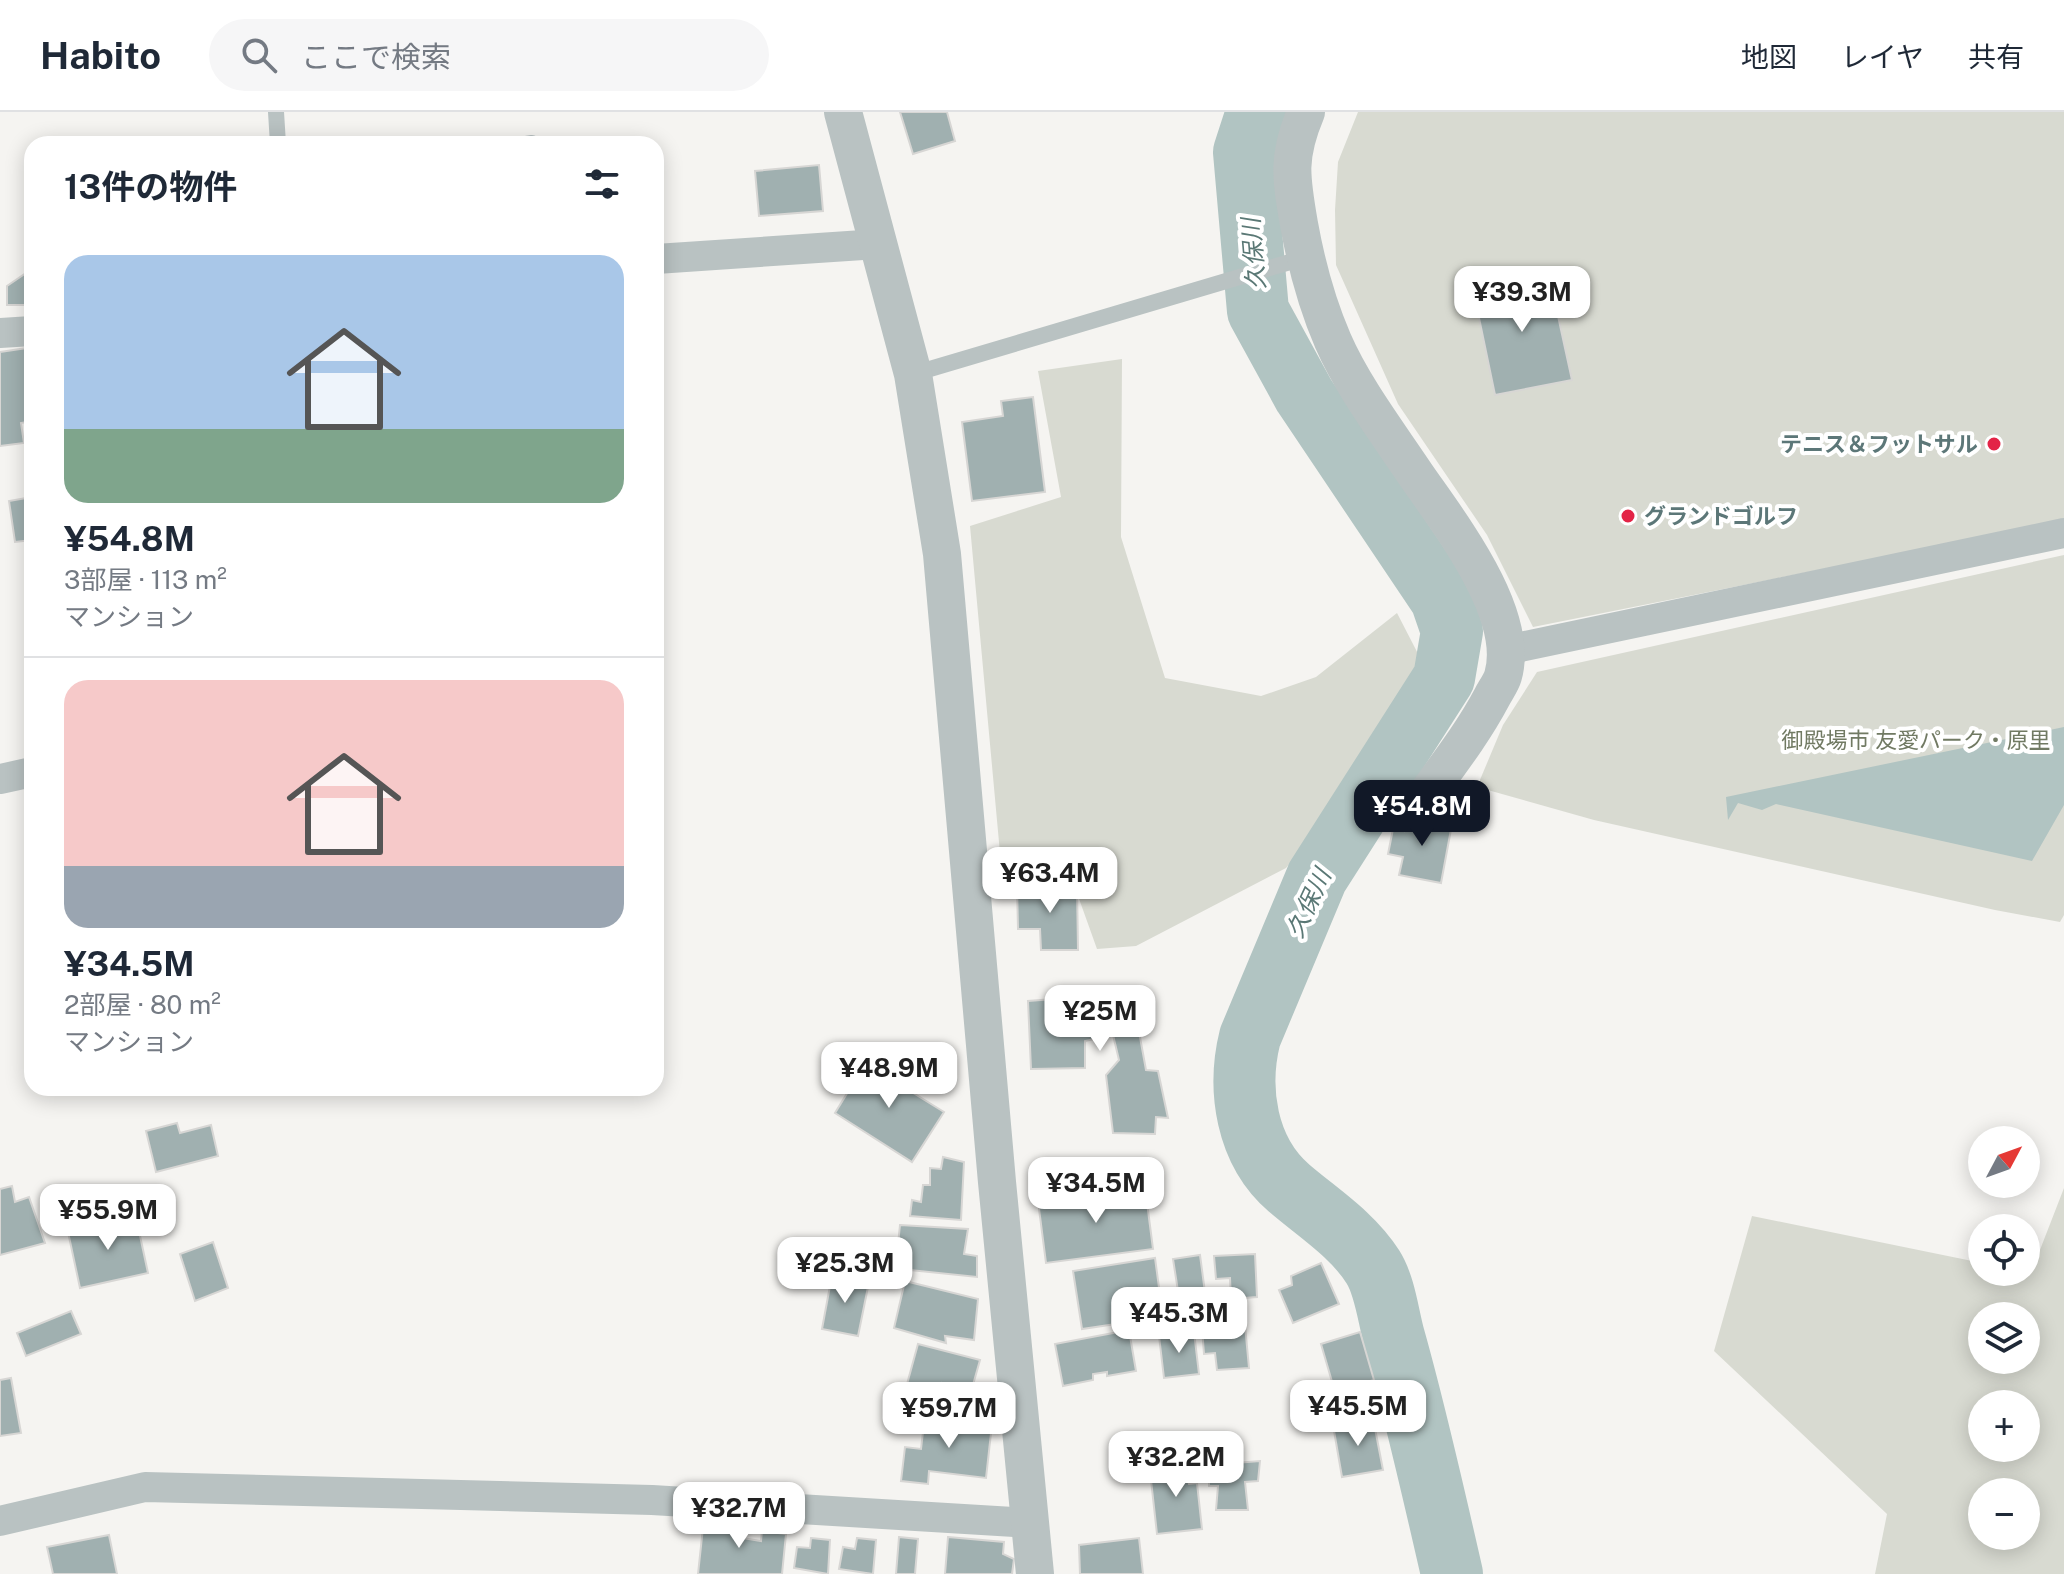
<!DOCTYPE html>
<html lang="ja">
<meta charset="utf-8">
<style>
body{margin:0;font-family:"Public Sans","Noto Sans JP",sans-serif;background:#f6f6f7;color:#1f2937;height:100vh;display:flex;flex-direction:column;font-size:30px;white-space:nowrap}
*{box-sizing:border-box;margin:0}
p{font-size:26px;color:#747a83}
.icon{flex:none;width:44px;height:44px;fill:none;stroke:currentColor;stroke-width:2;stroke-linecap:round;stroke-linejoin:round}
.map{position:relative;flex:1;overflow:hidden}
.details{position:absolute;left:24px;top:24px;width:640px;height:960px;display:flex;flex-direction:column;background:#fff;border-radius:24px;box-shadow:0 4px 20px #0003}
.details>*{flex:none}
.needle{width:52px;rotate:49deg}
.controls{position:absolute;left:1968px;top:1014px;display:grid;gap:16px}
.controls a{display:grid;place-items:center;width:72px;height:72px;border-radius:50%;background:#fff;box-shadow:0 4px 20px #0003;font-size:40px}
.price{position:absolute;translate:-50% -68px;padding:0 18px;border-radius:16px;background:#fff;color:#222;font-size:26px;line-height:52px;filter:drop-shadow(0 2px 4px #0008)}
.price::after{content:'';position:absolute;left:50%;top:48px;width:24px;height:18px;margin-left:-12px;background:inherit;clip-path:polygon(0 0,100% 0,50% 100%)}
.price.selected{background:#111827;color:#fff}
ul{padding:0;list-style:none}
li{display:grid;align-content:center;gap:16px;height:424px;padding:0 40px}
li+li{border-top:2px solid #e0e1e3}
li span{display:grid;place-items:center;height:248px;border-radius:24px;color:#555}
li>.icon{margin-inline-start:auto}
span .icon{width:144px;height:144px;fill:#fffc;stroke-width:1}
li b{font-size:34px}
h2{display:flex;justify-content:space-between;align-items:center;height:96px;padding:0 40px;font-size:34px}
header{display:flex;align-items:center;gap:48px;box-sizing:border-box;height:112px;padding:0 40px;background:#fff;border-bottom:2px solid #e0e1e3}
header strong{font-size:38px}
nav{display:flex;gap:44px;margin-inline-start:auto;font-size:28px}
.search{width:560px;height:72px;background:#f6f6f7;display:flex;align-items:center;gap:20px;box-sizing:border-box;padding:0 28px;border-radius:44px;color:#747a83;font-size:30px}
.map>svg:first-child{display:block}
.green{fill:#d8dad1;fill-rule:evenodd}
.water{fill:#b1c4c2}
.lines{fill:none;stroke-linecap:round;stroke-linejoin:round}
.river{stroke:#b1c4c2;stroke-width:62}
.building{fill:#a0b0b0;stroke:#d7d6d4;stroke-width:2}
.service{stroke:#b9c2c2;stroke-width:16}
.minor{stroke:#b9c2c2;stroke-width:30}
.tertiary{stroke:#b9c2c2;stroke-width:38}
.poi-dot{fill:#e32446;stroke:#fff;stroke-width:3}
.labels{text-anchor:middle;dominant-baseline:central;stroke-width:8;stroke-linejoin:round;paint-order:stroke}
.poi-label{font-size:22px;font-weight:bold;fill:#5c7778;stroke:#fff;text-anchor:end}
.park-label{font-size:22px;fill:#717a63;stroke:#fff}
.water-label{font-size:24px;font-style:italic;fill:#5a7875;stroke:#fff}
</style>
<header>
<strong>Habito</strong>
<div class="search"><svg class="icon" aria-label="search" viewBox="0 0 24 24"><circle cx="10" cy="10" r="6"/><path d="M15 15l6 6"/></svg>ここで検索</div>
<nav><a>地図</a><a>レイヤ</a><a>共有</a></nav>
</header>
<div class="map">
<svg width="2064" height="1462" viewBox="0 0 2064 1462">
<rect width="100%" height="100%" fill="#f5f4f1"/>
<g class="green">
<polygon points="1358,0 2064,0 2064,409 1533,515 1487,423 1398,292 1336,153 1335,98 1338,50"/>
<polygon points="1122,247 1121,425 1165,566 1261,584 1316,565 1397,501 1430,565 1362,665 1286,756 1136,834 1097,837 1063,742 1000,741 970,414 1061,385 1038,259"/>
<polygon points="2064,443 2064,803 2060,810 1995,798 1594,708 1477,675 1503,613 1537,560"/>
<path d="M2064,1076V1462H1875L1887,1402L1714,1239L1752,1104L1982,1151V1160L2031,1161ZM2026,1204V1248H1982V1204ZM2026,1292V1336H1982V1292ZM2026,1380V1424H1982V1380Z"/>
</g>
<polygon class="water" points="2064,615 2064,693 2032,749 1776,692 1762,698 1738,691 1728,708 1726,685"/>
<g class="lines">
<path class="river" d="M1257,0L1244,40L1258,199L1304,283L1441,487L1452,519L1444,566L1317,765L1250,925C1237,977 1246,1039 1289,1076C1318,1101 1352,1122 1373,1155C1385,1174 1388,1203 1394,1225C1416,1303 1434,1383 1452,1462"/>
</g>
<g class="building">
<polygon points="900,0 947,0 955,29 913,42"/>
<polygon points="819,53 823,99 759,104 755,59"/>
<polygon points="32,157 32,193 7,193 7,174"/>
<polygon points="1548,158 1572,268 1495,283 1473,177"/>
<polygon points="27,236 32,270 32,309 21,311 24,331 0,334 0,240"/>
<polygon points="1033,285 1045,380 972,389 962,310 1003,304 1001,289"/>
<polygon points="32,385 32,428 15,430 9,389"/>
<polygon points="1407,704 1452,712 1441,771 1399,763 1403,745 1388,742 1393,717 1404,719"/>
<polygon points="1017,774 1077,774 1078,838 1041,838 1040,817 1018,817"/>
<polygon points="1132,881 1146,958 1158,959 1168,1006 1156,1005 1155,1022 1113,1021 1106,963 1119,948 1113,923 1085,929 1085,956 1031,957 1028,889"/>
<polygon points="870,944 914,972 910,979 944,1000 912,1050 835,1001"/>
<polygon points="177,1011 180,1021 211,1013 218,1044 156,1060 146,1019"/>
<polygon points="943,1045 964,1050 961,1108 910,1104 912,1088 921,1090 923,1073 930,1073 930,1056 941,1057"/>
<polygon points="12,1074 15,1090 29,1085 45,1131 0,1143 0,1077"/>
<polygon points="1145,1075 1153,1137 1046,1151 1038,1089"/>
<polygon points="136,1105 148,1161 80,1176 68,1120"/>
<polygon points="900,1113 968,1117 964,1142 977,1144 977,1165 881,1155 885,1132 898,1132"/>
<polygon points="213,1130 228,1176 195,1189 180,1142"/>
<polygon points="1255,1142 1257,1185 1231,1187 1230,1166 1216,1167 1214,1144"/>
<polygon points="1200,1143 1206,1188 1180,1192 1173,1147"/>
<polygon points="1155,1146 1163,1205 1082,1217 1073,1159"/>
<polygon points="1321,1151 1339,1192 1293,1211 1279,1178 1292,1173 1291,1164"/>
<polygon points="832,1163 869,1170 858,1224 822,1217"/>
<polygon points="905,1169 978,1187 974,1228 945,1224 946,1231 894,1216"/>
<polygon points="71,1199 81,1222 26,1244 17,1221"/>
<polygon points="1245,1213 1249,1256 1217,1258 1215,1241 1204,1242 1202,1216"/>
<polygon points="1129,1218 1136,1259 1107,1264 1107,1260 1093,1262 1093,1268 1063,1274 1055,1232"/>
<polygon points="1194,1220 1199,1262 1164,1266 1159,1224"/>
<polygon points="1360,1220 1374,1268 1335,1280 1321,1232"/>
<polygon points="918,1232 980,1248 971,1280 942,1271 937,1292 904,1283"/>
<polygon points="11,1266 21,1321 0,1324 0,1268"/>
<polygon points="925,1303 992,1312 986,1366 929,1359 928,1372 901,1369 905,1335 921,1337"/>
<polygon points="1373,1306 1383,1358 1342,1365 1333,1313"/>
<polygon points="1186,1347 1189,1372 1197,1371 1202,1417 1157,1422 1151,1368 1159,1367 1158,1350"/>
<polygon points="1260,1349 1258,1369 1245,1370 1248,1398 1216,1398 1218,1374 1209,1374 1209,1353"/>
<polygon points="704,1406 743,1410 742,1426 761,1429 762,1419 786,1422 782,1462 698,1462"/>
<polygon points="109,1423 117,1462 53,1462 47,1435"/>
<polygon points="899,1425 918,1427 915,1462 896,1462"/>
<polygon points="948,1425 1004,1430 1003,1442 1014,1447 1012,1462 945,1462"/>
<polygon points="811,1426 830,1428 828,1462 794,1456 797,1435 810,1436"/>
<polygon points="857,1426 876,1428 873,1462 839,1457 843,1435 855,1437"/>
<polygon points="1139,1426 1143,1462 1080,1462 1079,1433"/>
</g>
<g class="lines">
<g class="service">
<polyline points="276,0 278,32"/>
<polyline points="526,32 532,31"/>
<polyline points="913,262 1290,150"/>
</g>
<g class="minor">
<polyline points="656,147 878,132"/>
<polyline points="0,221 32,219"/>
<polyline points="1506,538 2064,421"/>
<polyline points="0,667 32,660"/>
<polyline points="0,1409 145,1375 652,1388 1030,1411"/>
</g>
<g class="tertiary">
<polyline points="843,0 913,262 942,442 997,1070 1035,1462"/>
<path d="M1306,0C1287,45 1291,66 1299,112C1306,151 1317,192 1333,229C1353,275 1388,321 1416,363C1449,411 1521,502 1503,564C1501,571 1495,579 1492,585C1473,621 1448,653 1424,686"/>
</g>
</g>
<g class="poi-dot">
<circle cx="1994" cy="332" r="8"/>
<circle cx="1628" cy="404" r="8"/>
</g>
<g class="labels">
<g class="poi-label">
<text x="1978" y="332">テニス＆フットサル</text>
<text x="1644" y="404" text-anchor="start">グランドゴルフ</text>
</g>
<g class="park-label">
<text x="1916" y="628">御殿場市 友愛パーク・原里</text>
</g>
<g class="water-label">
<text transform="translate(1253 142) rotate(-95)">久保川</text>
<text transform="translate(1308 791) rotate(-65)">久保川</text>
</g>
</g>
</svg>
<div class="controls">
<a><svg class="needle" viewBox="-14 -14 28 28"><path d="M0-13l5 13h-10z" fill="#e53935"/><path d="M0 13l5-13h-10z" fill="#747a83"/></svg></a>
<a><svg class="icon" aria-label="locate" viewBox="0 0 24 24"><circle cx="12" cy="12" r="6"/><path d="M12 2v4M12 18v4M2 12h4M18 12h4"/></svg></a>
<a><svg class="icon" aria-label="layers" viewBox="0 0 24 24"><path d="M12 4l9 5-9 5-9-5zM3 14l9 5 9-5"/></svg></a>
<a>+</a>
<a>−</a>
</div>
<b class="price" style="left:1522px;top:222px">¥39.3M</b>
<b class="price selected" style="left:1422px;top:736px">¥54.8M</b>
<b class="price" style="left:1050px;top:803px">¥63.4M</b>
<b class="price" style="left:1100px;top:941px">¥25M</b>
<b class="price" style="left:889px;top:998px">¥48.9M</b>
<b class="price" style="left:1096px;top:1113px">¥34.5M</b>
<b class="price" style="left:108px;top:1140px">¥55.9M</b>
<b class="price" style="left:845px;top:1193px">¥25.3M</b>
<b class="price" style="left:1179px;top:1243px">¥45.3M</b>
<b class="price" style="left:1358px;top:1336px">¥45.5M</b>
<b class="price" style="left:949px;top:1338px">¥59.7M</b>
<b class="price" style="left:1176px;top:1387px">¥32.2M</b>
<b class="price" style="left:739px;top:1438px">¥32.7M</b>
<section class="details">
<h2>13件の物件<svg class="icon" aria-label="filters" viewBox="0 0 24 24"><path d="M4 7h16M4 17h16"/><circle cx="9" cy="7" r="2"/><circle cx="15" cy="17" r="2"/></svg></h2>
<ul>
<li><span style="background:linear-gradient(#a9c7e8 70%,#7fa58c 0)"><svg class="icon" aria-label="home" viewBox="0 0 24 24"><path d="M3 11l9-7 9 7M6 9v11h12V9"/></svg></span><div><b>¥54.8M</b><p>3部屋 · 113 m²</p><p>マンション</p></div></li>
<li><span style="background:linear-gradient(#f6c9c9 75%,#9aa5b1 0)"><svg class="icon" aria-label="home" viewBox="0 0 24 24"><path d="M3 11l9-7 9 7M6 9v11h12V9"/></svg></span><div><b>¥34.5M</b><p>2部屋 · 80 m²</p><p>マンション</p></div></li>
</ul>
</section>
</div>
